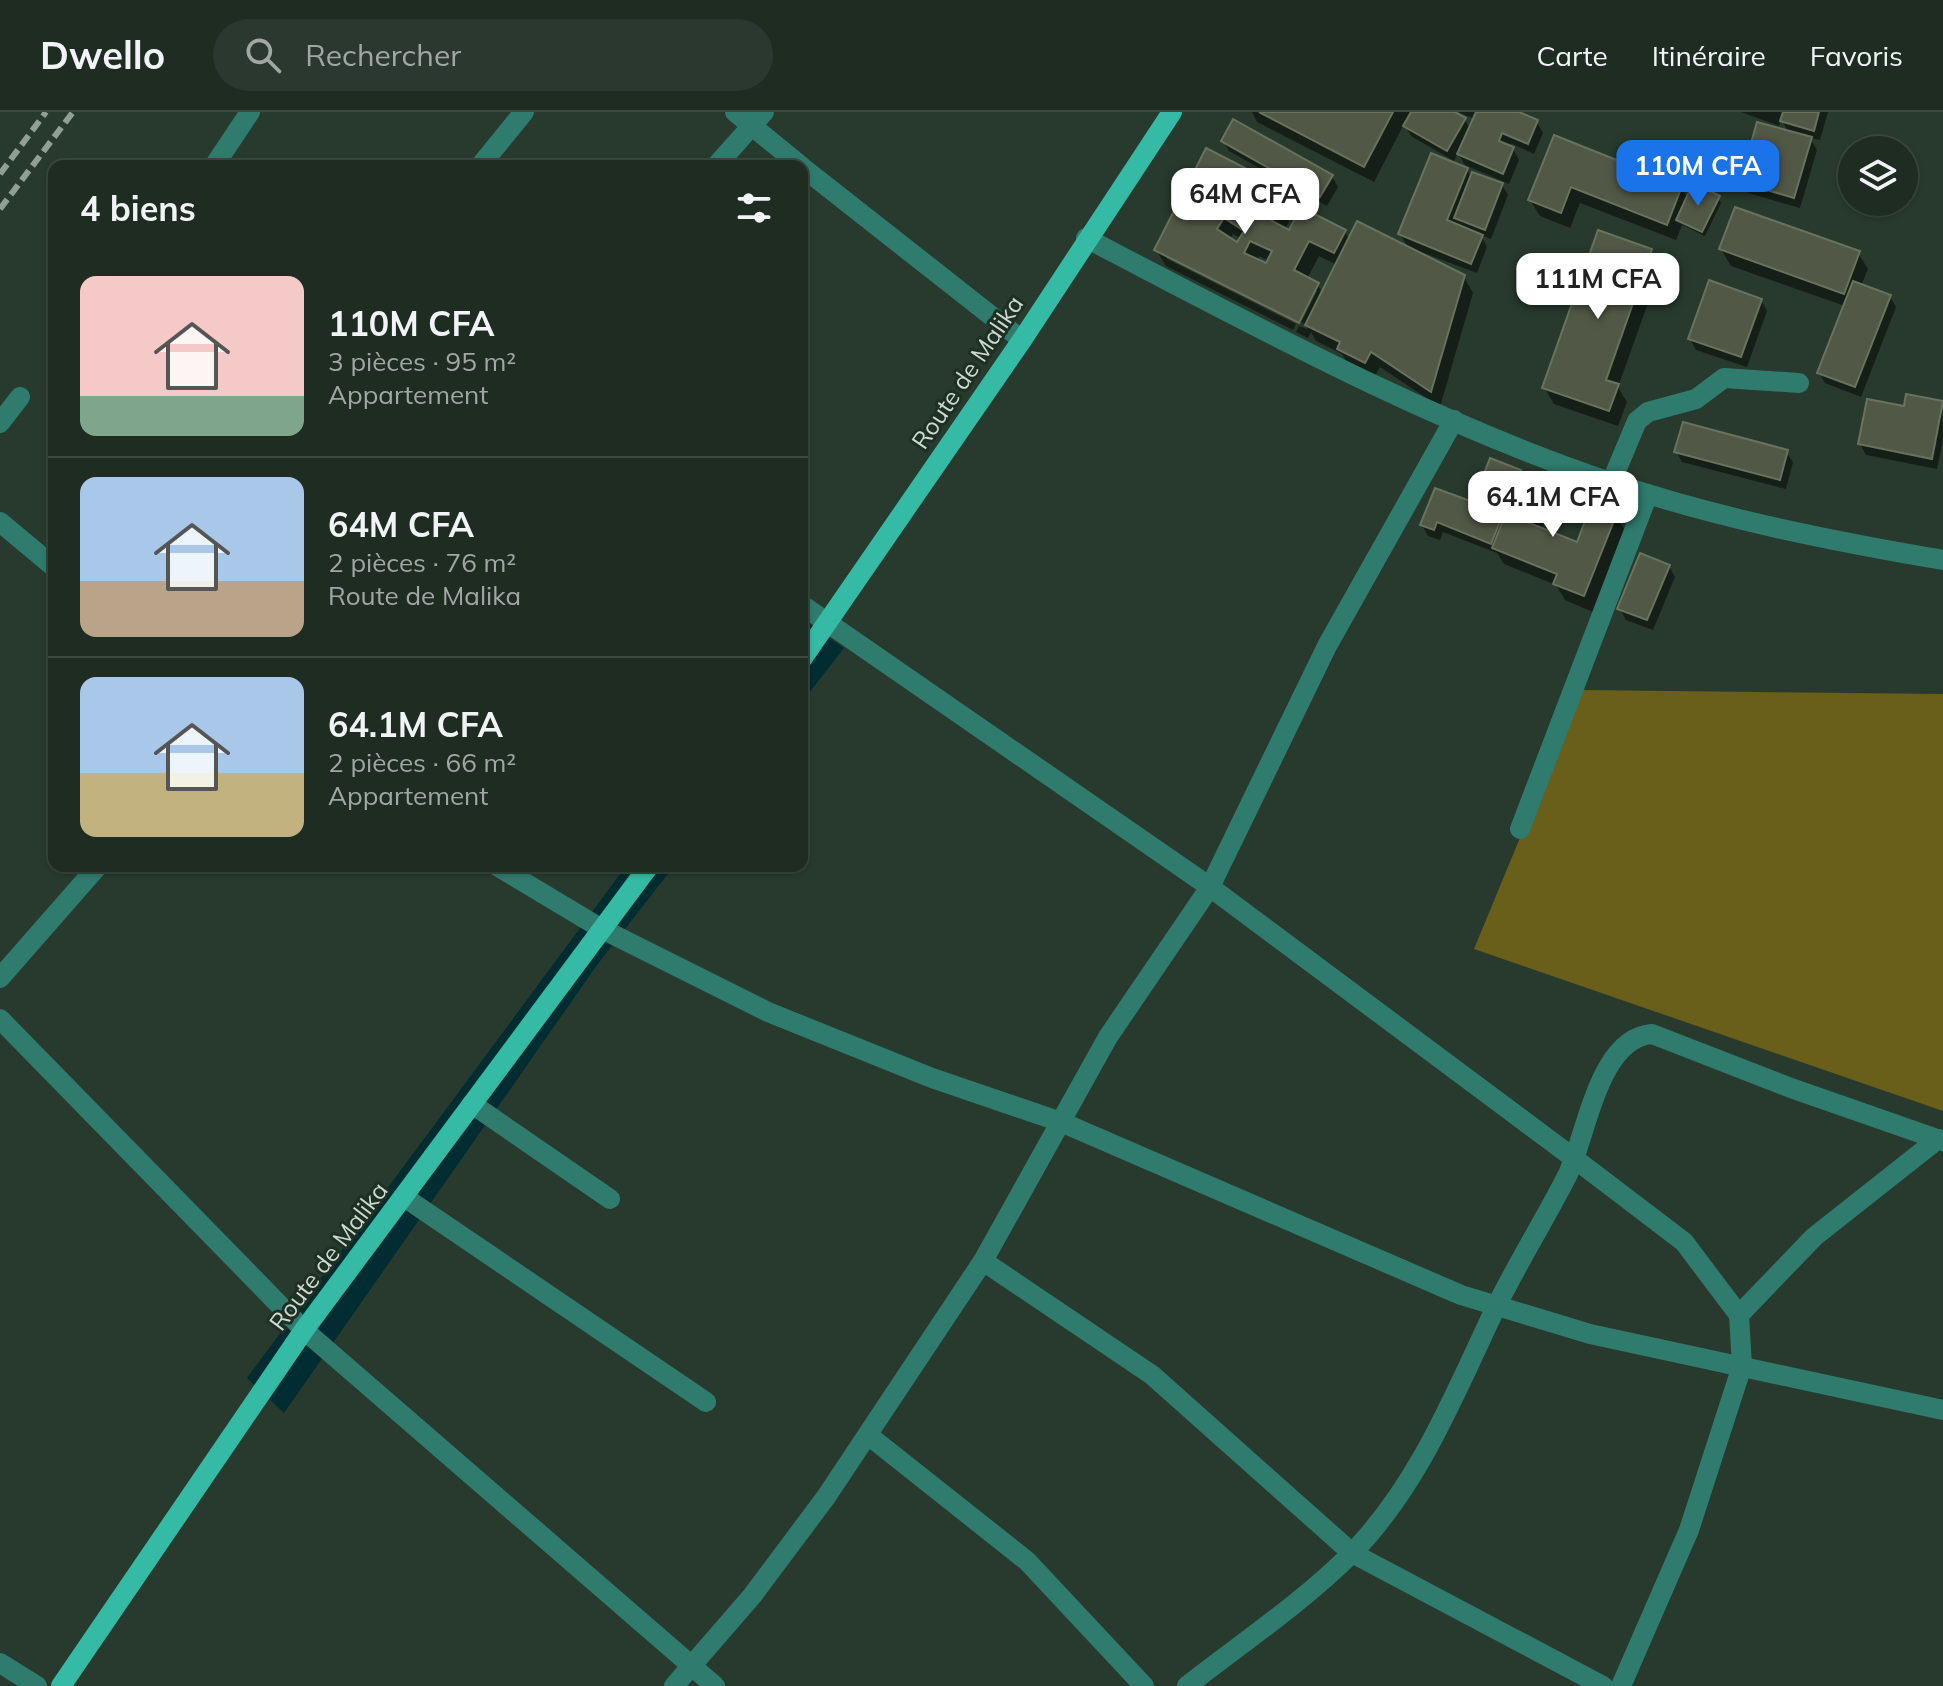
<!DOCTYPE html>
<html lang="fr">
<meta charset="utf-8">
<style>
body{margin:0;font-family:Mulish,sans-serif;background:#2b382f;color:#f1f3f6;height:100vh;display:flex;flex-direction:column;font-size:30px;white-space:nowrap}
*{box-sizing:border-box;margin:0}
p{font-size:26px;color:#a1a7a5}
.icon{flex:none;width:44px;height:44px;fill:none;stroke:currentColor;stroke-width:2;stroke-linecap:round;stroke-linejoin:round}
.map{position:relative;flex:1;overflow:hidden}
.details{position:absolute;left:48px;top:48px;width:760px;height:712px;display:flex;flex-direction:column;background:#1e2c22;border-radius:16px;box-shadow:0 2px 6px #0004,0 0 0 2px #3c4840}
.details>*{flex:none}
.buttons{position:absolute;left:1838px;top:24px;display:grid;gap:16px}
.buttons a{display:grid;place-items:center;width:80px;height:80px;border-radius:50%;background:#1e2c22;box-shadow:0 2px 6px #0004,0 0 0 2px #3c4840;font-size:40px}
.price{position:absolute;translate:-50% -68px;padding:0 18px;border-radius:16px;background:#fff;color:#222;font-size:26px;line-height:52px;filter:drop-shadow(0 2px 4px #0008)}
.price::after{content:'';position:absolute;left:50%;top:48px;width:24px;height:18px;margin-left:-12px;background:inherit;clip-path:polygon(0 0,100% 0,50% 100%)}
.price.on{background:#1a73e8;color:#fff}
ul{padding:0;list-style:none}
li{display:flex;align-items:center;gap:24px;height:200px;padding:0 32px}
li+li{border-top:2px solid #3c4840}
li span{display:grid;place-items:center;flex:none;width:224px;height:160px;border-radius:16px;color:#555}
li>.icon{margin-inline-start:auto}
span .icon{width:96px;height:96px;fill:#fffc;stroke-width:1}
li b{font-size:34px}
h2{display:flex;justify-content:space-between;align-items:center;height:96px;padding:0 32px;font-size:34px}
header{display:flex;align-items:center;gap:48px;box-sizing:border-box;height:112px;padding:0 40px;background:#1e2c22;border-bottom:2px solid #3c4840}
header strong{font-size:38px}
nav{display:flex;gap:44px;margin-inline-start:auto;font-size:28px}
.search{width:560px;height:72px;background:#2b382f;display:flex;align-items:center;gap:20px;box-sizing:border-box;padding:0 28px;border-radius:44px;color:#a1a7a5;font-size:30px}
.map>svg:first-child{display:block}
.green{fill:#6a5e1b}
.water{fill:#012c31}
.shadow{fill:#0007;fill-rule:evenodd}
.building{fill:#515946;stroke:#69725d;stroke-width:2;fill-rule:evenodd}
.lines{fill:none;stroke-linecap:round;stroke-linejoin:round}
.minor{stroke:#2f7b6e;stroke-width:20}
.major{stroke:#34baa5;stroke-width:20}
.rail{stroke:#929f95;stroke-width:6;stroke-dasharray:12 6;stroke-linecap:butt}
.labels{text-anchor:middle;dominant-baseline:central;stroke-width:6;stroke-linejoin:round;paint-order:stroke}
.street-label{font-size:24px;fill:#ced9d1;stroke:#1e3023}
</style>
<header>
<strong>Dwello</strong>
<div class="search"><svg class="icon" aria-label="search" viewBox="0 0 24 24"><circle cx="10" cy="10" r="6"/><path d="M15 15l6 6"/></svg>Rechercher</div>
<nav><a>Carte</a><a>Itinéraire</a><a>Favoris</a></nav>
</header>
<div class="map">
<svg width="1943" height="1574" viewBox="0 0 1943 1574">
<rect width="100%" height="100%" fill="#283a2d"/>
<polygon class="green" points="1581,578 1943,582 1943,999 1474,837"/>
<g class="water">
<polygon points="805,509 844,536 802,590 802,513"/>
<polygon points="626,754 674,754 597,853 284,1301 247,1266"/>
</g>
<g class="shadow">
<polygon points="1252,0 1410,0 1411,3 1452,0 1465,8 1470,17 1475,7 1458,0 1521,0 1537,10 1543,21 1534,42 1510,31 1519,48 1509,72 1465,53 1458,41 1454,49 1411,24 1404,12 1374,70 1257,10"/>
<polygon points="1741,0 1828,0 1820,28 1810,26 1817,38 1800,96 1748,81 1742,70 1789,21 1781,7 1779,14"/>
<polygon points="1555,26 1681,75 1688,88 1718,86 1721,91 1705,124 1682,113 1676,128 1580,91 1570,116 1540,104 1530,88"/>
<polygon points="1223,29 1332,64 1338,75 1327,94 1229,39"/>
<polygon points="1467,58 1472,67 1502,73 1508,83 1491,127 1481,123 1487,135 1477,161 1408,135 1400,122"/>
<path d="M1274,73L1289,110L1284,118L1290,121L1345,120L1350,129L1464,165L1473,181L1440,295L1380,255L1374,266L1348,253L1342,242L1316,229L1311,220L1308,226L1296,220L1299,214L1307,217L1308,214L1301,210L1317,179L1167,142V147L1296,212L1293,218L1166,154L1156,138ZM1233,122L1241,127L1238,133L1230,128ZM1259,144L1269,149L1267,154L1257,149ZM1319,144L1337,153L1323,182L1317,172L1307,167Z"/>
<polygon points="1721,137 1858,141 1868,157 1861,174 1890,185 1896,195 1861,285 1825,271 1819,261 1845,194 1731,154"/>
<polygon points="1651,139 1661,155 1618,275 1627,290 1618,314 1554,292 1544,275"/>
<polygon points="1761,188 1767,199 1747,255 1696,238 1690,227"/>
<polygon points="1942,291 1943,328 1937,357 1866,343 1860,332 1905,296"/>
<polygon points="1676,339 1786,340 1793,350 1786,377 1682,350"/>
<polygon points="1520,360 1542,371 1552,387 1540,418 1578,432 1616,403 1625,419 1593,500 1565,488 1556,473 1504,452 1497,441 1443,420 1440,428 1428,424 1422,413 1474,393"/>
<polygon points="1669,454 1675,465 1653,518 1626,508 1620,497"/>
</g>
<g class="building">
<polygon points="1259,0 1393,0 1364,55"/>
<polygon points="1411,0 1455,0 1466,6 1447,39 1403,14"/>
<polygon points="1476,0 1519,0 1538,8 1528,32 1502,21 1499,29 1514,35 1503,62 1457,42"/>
<polygon points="1783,0 1819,0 1814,19 1780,9"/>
<polygon points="1233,7 1333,63 1320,85 1221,29"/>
<polygon points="1757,10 1812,25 1794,86 1740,70"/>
<polygon points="1554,23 1682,74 1667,113 1571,75 1561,101 1528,88"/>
<path d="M1206,36L1276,72L1269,85L1281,92L1272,109L1289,118L1301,95L1346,118L1334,141L1309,129L1294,158L1319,171L1299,211L1154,138ZM1224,106L1244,119L1237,130L1217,117ZM1250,129L1272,139L1266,151L1244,141Z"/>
<polygon points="1431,41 1468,56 1447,108 1483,123 1471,152 1398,122"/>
<polygon points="1472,60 1503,71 1485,118 1454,106"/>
<polygon points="1693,71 1720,84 1702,120 1676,108"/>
<polygon points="1735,95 1860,139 1844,182 1719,137"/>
<polygon points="1357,109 1465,163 1431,280 1371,240 1365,251 1337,237 1340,230 1305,213"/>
<polygon points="1598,118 1652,137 1606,268 1619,272 1609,299 1542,276"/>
<polygon points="1709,168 1762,187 1741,245 1688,227"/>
<polygon points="1853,169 1891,183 1855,275 1817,261"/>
<polygon points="1906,282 1943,289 1932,347 1858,332 1867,287 1904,294"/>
<polygon points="1683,310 1788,338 1780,368 1674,340"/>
<polygon points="1490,346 1521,358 1491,432 1437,410 1434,418 1420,413 1435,376 1473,390"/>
<polygon points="1522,361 1544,369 1527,410 1577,430 1592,391 1617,401 1584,484 1553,472 1557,462 1492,436"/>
<polygon points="1640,441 1670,453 1647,508 1617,497"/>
</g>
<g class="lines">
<g class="minor">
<polyline points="735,0 801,54"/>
<polyline points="214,54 250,0"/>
<polyline points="480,54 524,0"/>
<polyline points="716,54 764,0"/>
<polyline points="802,55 1022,228"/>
<path d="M1086,126C1257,215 1430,310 1613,371C1721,407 1831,429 1943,448"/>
<polyline points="0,311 20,285"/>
<polyline points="1611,371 1637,309 1648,300 1696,287 1724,266 1799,271"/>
<polyline points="0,410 54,455"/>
<polyline points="802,493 1210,775 1575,1047 1684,1130 1739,1203"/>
<polyline points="1520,717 1648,382"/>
<polyline points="497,754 602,817 768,900 932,966 1061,1010 1461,1183 1590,1222 1943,1298"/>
<polyline points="0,866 98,754"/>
<polyline points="0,907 304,1218 715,1574"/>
<polyline points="472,992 610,1087"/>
<polyline points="404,1085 706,1290"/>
<polyline points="983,1149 1152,1263 1352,1441 1603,1574"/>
<polyline points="868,1323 1027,1449 1144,1574"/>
<polyline points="0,1551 37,1574"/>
<polyline points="674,1574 752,1484 826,1385 983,1149 1108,925 1210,775 1327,534 1454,308"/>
<path d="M1187,1574C1242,1531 1303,1490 1352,1441C1419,1373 1455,1281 1495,1197C1517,1152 1544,1109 1567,1064C1587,1023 1598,926 1652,922L1791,976L1943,1029"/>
<polyline points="1621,1574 1689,1418 1742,1254 1739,1203 1814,1125 1938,1027"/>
</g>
<g class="major">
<polyline points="802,547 1022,228 1172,0"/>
<polyline points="61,1574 304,1218 649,754"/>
</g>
<g class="rail">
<polyline points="0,62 46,0"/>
<polyline points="0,97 73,0"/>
</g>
</g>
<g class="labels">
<g class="street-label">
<text transform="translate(967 260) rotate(-56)">Route de Malika</text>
<text transform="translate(328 1144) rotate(-53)">Route de Malika</text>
</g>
</g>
</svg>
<div class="buttons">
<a><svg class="icon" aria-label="layers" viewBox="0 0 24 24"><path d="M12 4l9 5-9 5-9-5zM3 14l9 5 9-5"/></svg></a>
</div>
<b class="price on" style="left:1698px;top:96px">110M CFA</b>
<b class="price" style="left:1245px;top:124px">64M CFA</b>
<b class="price" style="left:1598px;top:209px">111M CFA</b>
<b class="price" style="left:1553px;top:427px">64.1M CFA</b>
<section class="details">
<h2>4 biens<svg class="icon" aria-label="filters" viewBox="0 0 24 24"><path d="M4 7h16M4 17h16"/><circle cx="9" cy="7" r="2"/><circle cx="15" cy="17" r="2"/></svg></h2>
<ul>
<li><span style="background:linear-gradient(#f6c9c9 75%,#7fa58c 0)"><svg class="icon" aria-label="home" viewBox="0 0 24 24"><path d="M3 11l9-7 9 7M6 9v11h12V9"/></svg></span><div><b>110M CFA</b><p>3 pièces · 95 m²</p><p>Appartement</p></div></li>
<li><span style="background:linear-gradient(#a9c7e8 65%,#b9a48a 0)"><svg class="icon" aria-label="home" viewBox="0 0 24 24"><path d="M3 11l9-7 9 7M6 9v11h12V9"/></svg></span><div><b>64M CFA</b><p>2 pièces · 76 m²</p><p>Route de Malika</p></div></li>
<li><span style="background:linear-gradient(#a9c7e8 60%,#c2b280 0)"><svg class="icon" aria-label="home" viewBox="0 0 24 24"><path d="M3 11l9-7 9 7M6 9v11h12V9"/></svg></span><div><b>64.1M CFA</b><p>2 pièces · 66 m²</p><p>Appartement</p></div></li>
</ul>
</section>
</div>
